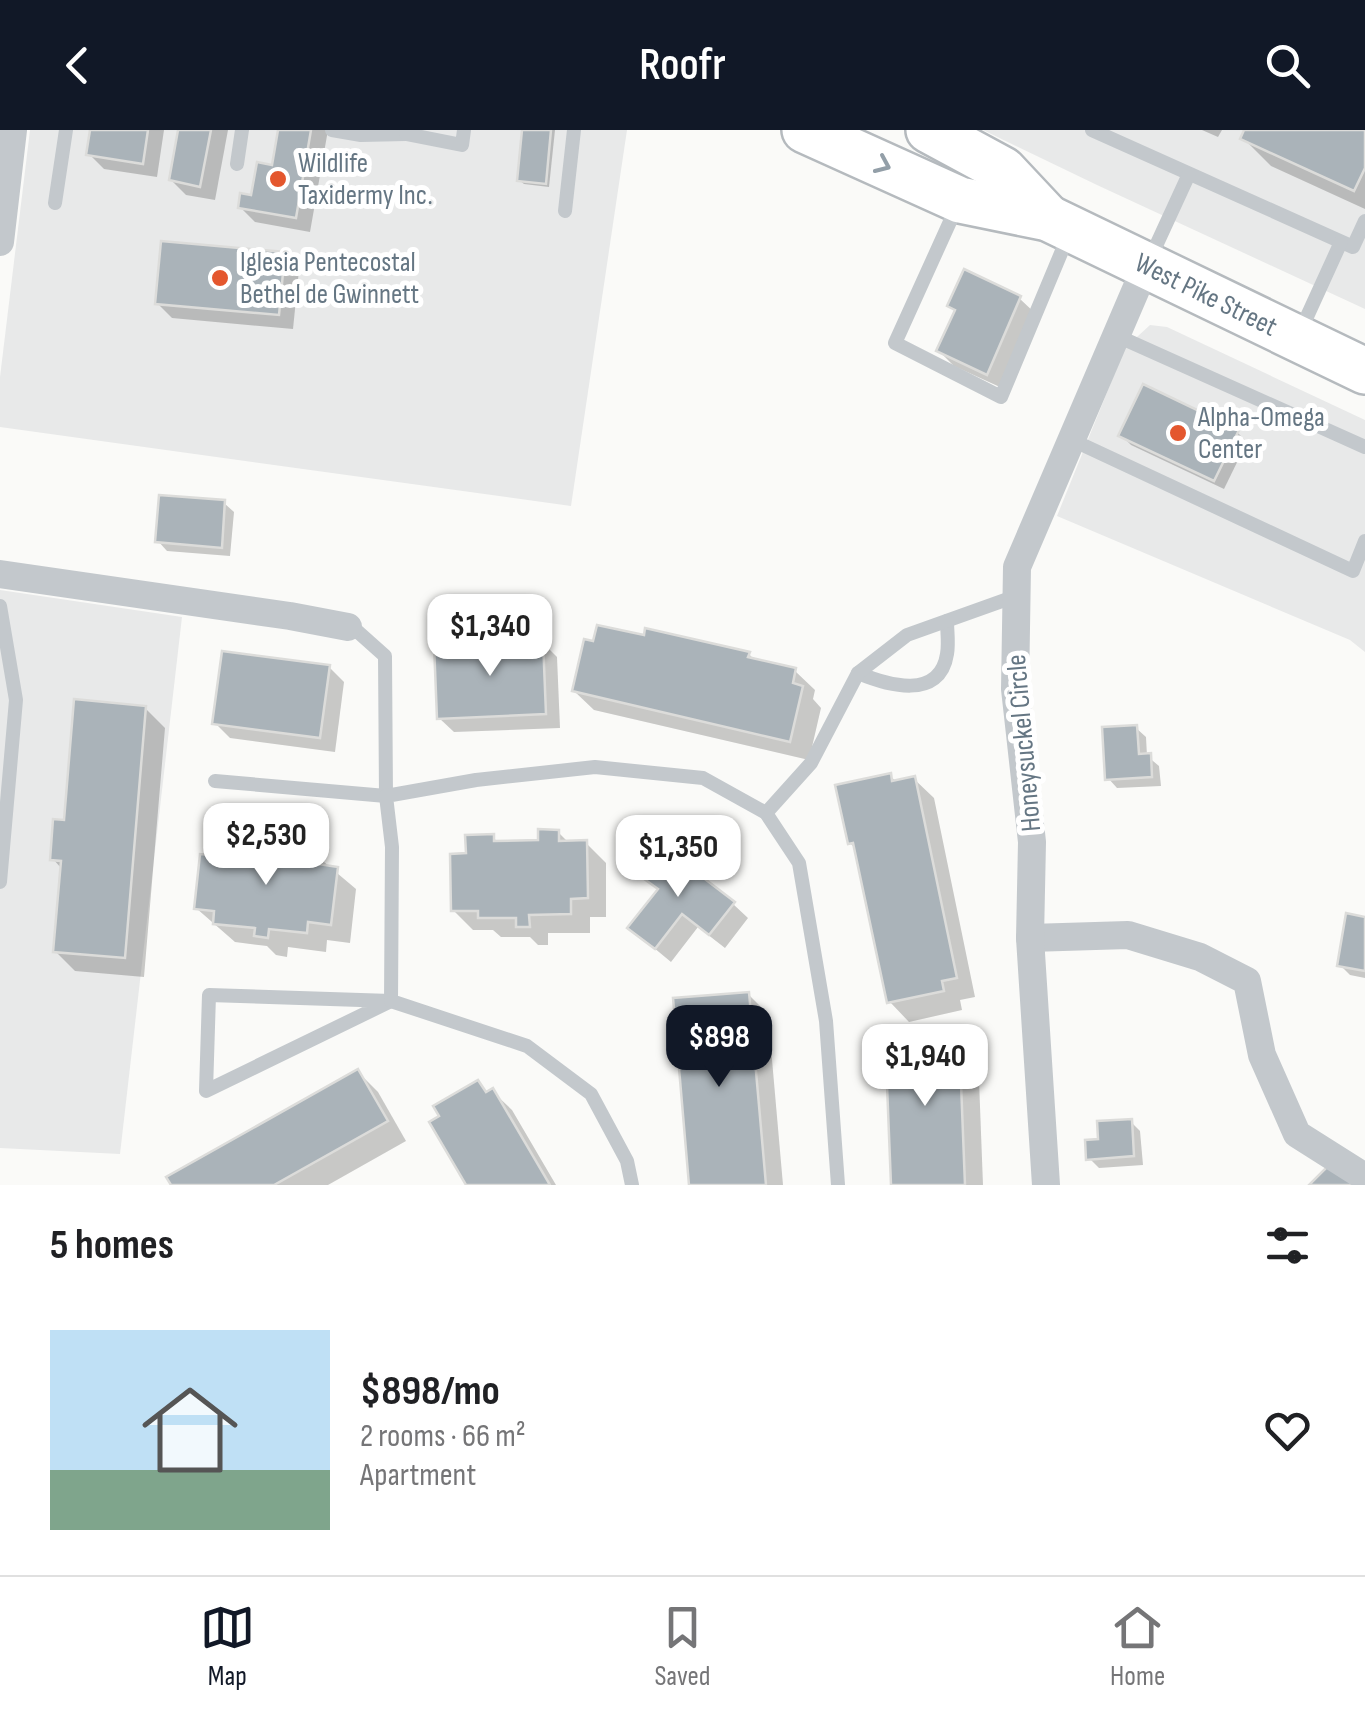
<!DOCTYPE html>
<meta charset="utf-8">
<style>
body{margin:0;font-family:"Sofia Sans Condensed",sans-serif;background:#f2f2f2;color:#202124;height:100vh;display:flex;flex-direction:column;font-size:38px;white-space:nowrap}
*{box-sizing:border-box;margin:0}
p{font-size:32px;color:#757577}
.icon{flex:none;width:55px;height:55px;fill:none;stroke:currentColor;stroke-width:2;stroke-linecap:round;stroke-linejoin:round}
.map{position:relative;height:1055px;overflow:hidden}
.details{display:flex;flex-direction:column;background:#fff;flex:1}
.details>*{flex:none}
.price{position:absolute;translate:-50% -85px;padding:0 22px;border-radius:20px;background:#fff;color:#222;font-size:32px;line-height:65px;filter:drop-shadow(0 2px 5px #0008)}
.price::after{content:'';position:absolute;left:50%;top:60px;width:30px;height:22px;margin-left:-15px;background:inherit;clip-path:polygon(0 0,100% 0,50% 100%)}
.price.on{background:#111827;color:#fff}
ul{padding:0;list-style:none}
li{display:flex;align-items:center;gap:30px;height:250px;padding:0 50px}
li+li{border-top:2px solid #e0e0e0}
li span{display:grid;place-items:center;flex:none;width:280px;height:200px;border-radius:0px;color:#555}
li>.icon{margin-inline-start:auto}
span .icon{width:120px;height:120px;fill:#fffc;stroke-width:1}
li b{font-size:42px}
h2{display:flex;justify-content:space-between;align-items:center;height:120px;padding:0 50px;font-size:42px}
header{display:flex;justify-content:space-between;align-items:center;height:130px;padding:0 50px;background:#111827;color:#fff;font-size:45px;font-weight:600}
.tabs{display:flex;justify-content:space-around;align-items:center;height:140px;border-top:2px solid #e0e0e0;background:#fff;font-size:28px;color:#757577}
.tabs a{display:grid;justify-items:center;gap:5px}
.tabs .on{color:#111827}
.map>svg:first-child{display:block}
.built{fill:#e8e9e9}
.shadow{fill:#0003}
.building{fill:#aab3b9;stroke:#dcdcda;stroke-width:2.5}
.lines{fill:none;stroke-linecap:round;stroke-linejoin:round}
.primary-casing{stroke:#b5babe;stroke-width:50}
.service{stroke:#c3c8cc;stroke-width:14}
.minor{stroke:#c3c8cc;stroke-width:28}
.primary{stroke:#fff;stroke-width:45}
.oneway{stroke:#939fa8}
.poi-dot{fill:#e4572e;stroke:#fff;stroke-width:4}
.labels{text-anchor:middle;dominant-baseline:central;stroke-width:10;stroke-linejoin:round;paint-order:stroke}
.poi-label{font-size:28px;fill:#657683;stroke:#fff;text-anchor:start}
.street-label{font-size:28px;fill:#657683;stroke:#fff}
</style>
<header><svg class="icon" aria-label="back" viewBox="0 0 24 24"><path d="M15 5l-7 7 7 7"/></svg>Roofr<svg class="icon" aria-label="search" viewBox="0 0 24 24"><circle cx="10" cy="10" r="6"/><path d="M15 15l6 6"/></svg></header>
<div class="map">
<svg width="1365" height="1055" viewBox="0 0 1365 1055">
<rect width="100%" height="100%" fill="#fafaf8"/>
<g class="built">
<polygon points="30,0 627,0 571,376 0,297 0,247"/>
<polygon points="983,0 1365,0 1365,179 1097,55"/>
<polygon points="1150,195 1167,197 1365,290 1365,522 1350,510 1057,386 1125,218"/>
<polygon points="0,460 182,487 120,1024 0,1018"/>
</g>
<g class="shadow">
<polygon points="93,0 164,0 157,47 104,39 89,24"/>
<polygon points="181,0 228,0 215,70 186,65 171,50"/>
<polygon points="280,0 328,0 310,102 255,92 240,77 253,68 274,38"/>
<polygon points="525,0 555,0 549,57 524,54 519,50"/>
<polygon points="1202,0 1222,0 1218,7"/>
<polygon points="1247,0 1365,0 1365,79 1271,36 1243,8"/>
<polygon points="284,125 299,140 293,199 172,188 157,173"/>
<polygon points="1020,169 1035,183 1002,258 954,236 939,221 957,183 950,176"/>
<polygon points="1237,302 1247,312 1224,359 1131,315 1121,305"/>
<polygon points="224,373 234,382 230,426 167,421 158,411"/>
<polygon points="646,508 749,524 756,532 795,541 815,560 813,569 821,578 809,630 594,580 574,561"/>
<polygon points="542,512 557,527 560,598 454,602 439,588"/>
<polygon points="329,537 344,552 335,622 230,608 215,593"/>
<polygon points="145,578 165,598 144,847 75,841 55,821 62,739 53,729 66,693"/>
<polygon points="1136,598 1146,607 1147,626 1159,636 1161,656 1117,658 1108,648"/>
<polygon points="890,646 897,652 914,649 934,668 975,867 960,870 962,880 909,892 890,872 857,720 850,713"/>
<polygon points="558,702 569,713 586,713 606,733 606,787 590,787 590,803 548,803 548,815 538,815 530,807 501,807 493,800 473,800 453,780 468,726 493,707 499,714 540,713"/>
<polygon points="318,727 356,759 350,813 327,810 326,822 288,817 287,827 276,825 267,816 235,812 196,778"/>
<polygon points="644,746 733,774 748,788 725,818 698,797 671,832 630,798 659,761"/>
<polygon points="1365,789 1365,848 1350,845 1340,835"/>
<polygon points="748,864 768,884 783,1055 692,1055"/>
<polygon points="958,905 978,924 983,1055 894,1055"/>
<polygon points="358,942 378,962 406,1011 328,1055 174,1055"/>
<polygon points="478,953 488,963 492,961 512,980 556,1055 469,1055"/>
<polygon points="1131,992 1140,1001 1143,1035 1099,1038 1089,1028 1101,1012"/>
</g>
<g class="building">
<polygon points="90,0 148,0 143,34 86,25"/>
<polygon points="178,0 211,0 200,57 169,50"/>
<polygon points="278,0 311,0 296,88 238,78 240,63 251,65 257,32 272,35"/>
<polygon points="522,0 551,0 546,54 517,51"/>
<polygon points="1244,0 1365,0 1365,38 1354,61 1240,9"/>
<polygon points="161,111 285,122 279,185 155,174"/>
<polygon points="964,139 1021,166 987,245 936,221 955,180 947,176"/>
<polygon points="1143,254 1239,300 1214,351 1118,306"/>
<polygon points="159,365 225,370 222,418 155,412"/>
<polygon points="597,495 644,505 645,498 750,522 748,527 796,538 793,553 803,556 790,612 572,561 584,509 593,511"/>
<polygon points="543,510 546,584 437,589 434,514"/>
<polygon points="222,521 330,535 320,608 212,594"/>
<polygon points="74,569 146,576 125,828 53,822 61,731 50,730 53,689 64,690"/>
<polygon points="1137,595 1139,624 1151,623 1152,647 1105,650 1102,597"/>
<polygon points="891,643 892,651 915,646 957,848 942,851 944,861 887,873 853,713 848,714 835,655"/>
<polygon points="538,699 559,700 559,711 587,710 588,768 571,769 571,784 529,785 530,797 516,797 516,788 478,788 478,781 451,781 450,724 466,723 465,705 494,704 494,711 538,710"/>
<polygon points="221,709 319,724 318,734 338,737 331,795 308,792 307,803 269,799 268,808 254,806 255,798 213,794 214,781 194,779 200,724 219,726"/>
<polygon points="663,717 735,772 709,805 682,784 655,819 627,798 658,759 640,746"/>
<polygon points="1346,783 1365,787 1365,841 1337,836"/>
<polygon points="749,862 766,1055 689,1055 673,868"/>
<polygon points="959,902 965,1055 891,1055 885,905"/>
<polygon points="358,939 388,991 274,1055 171,1055 166,1047"/>
<polygon points="478,950 486,962 493,958 550,1055 466,1055 429,992 439,986 433,976"/>
<polygon points="1132,989 1134,1026 1086,1030 1085,1010 1098,1009 1097,991"/>
<polygon points="1331,1033 1353,1055 1309,1055"/>
</g>
<g class="lines">
<g class="primary-casing">
<g id="primary">
<polyline points="805,0 960,70 1048,88 1365,241"/>
<polyline points="929,0 1003,40 1048,88"/>
</g>
</g>
<g class="service">
<polyline points="332,0 361,5 406,4"/>
<polyline points="407,0 406,4 462,15 464,0"/>
<polyline points="1092,0 1353,117 1365,91"/>
<polyline points="237,34 242,0"/>
<polyline points="55,73 66,0"/>
<polyline points="958,74 895,213 1001,267 1069,104"/>
<polyline points="565,81 574,0"/>
<polyline points="1149,131 1189,44"/>
<polyline points="1300,202 1341,112"/>
<polyline points="1115,205 1365,317"/>
<polyline points="1070,309 1353,441 1365,411"/>
<polyline points="0,476 16,570 0,752"/>
<path d="M858,543C887,555 940,571 947,524C949,513 947,501 947,491"/>
<polyline points="215,651 386,666 385,526 357,501 348,497"/>
<polyline points="766,683 799,733 826,891 838,1055"/>
<polygon points="209,865 391,871 206,961"/>
<polyline points="632,1055 627,1031 591,964 527,916 391,871 392,717 386,666 476,650 595,637 703,648 766,683 811,633 858,543 907,505 1016,466"/>
</g>
<g class="minor">
<polyline points="0,112 13,0"/>
<polyline points="0,444 290,486 348,497"/>
<polyline points="1030,808 1128,805 1200,827 1247,851 1262,925 1297,1004 1365,1047"/>
<polyline points="1046,1055 1030,808 1032,712 1015,559 1017,437 1146,136"/>
</g>
<use href="#primary" class="primary"/>
</g>
<defs><path id="oneway-chevron" d="M-2-3.5L2.5 0L-2 3.5" fill="none" stroke-width="1.6" stroke-linecap="round" stroke-linejoin="round" transform="scale(2.5)"/></defs>
<use class="oneway" href="#oneway-chevron" transform="translate(883 35) rotate(24)"/>
<g class="poi-dot">
<circle cx="278" cy="49" r="10"/>
<circle cx="220" cy="148" r="10"/>
<circle cx="1178" cy="303" r="10"/>
</g>
<g class="labels">
<g class="poi-label">
<text x="298" y="33">Wildlife<tspan x="298" dy="32">Taxidermy Inc.</tspan></text>
<text x="240" y="132">Iglesia Pentecostal<tspan x="240" dy="32">Bethel de Gwinnett</tspan></text>
<text x="1198" y="287">Alpha-Omega<tspan x="1198" dy="32">Center</tspan></text>
</g>
<g class="street-label">
<text transform="translate(1206 165) rotate(26)">West Pike Street</text>
<text transform="translate(1024 613) rotate(-95)">Honeysuckel Circle</text>
</g>
</g>
</svg>
<b class="price" style="left:490px;top:549px">$1,340</b>
<b class="price" style="left:266px;top:758px">$2,530</b>
<b class="price" style="left:678px;top:770px">$1,350</b>
<b class="price on" style="left:719px;top:960px">$898</b>
<b class="price" style="left:925px;top:979px">$1,940</b>
</div>
<section class="details">
<h2>5 homes<svg class="icon" aria-label="filters" viewBox="0 0 24 24"><path d="M4 7h16M4 17h16"/><circle cx="9" cy="7" r="2"/><circle cx="15" cy="17" r="2"/></svg></h2>
<ul>
<li><span style="background:linear-gradient(#bfe0f5 70%,#7fa58c 0)"><svg class="icon" aria-label="home" viewBox="0 0 24 24"><path d="M3 11l9-7 9 7M6 9v11h12V9"/></svg></span><div><b>$898/mo</b><p>2 rooms · 66 m²</p><p>Apartment</p></div><svg class="icon" aria-label="heart" viewBox="0 0 24 24"><path d="M12 20l-8-8c-3-5 5-10 8-4 3-6 11-1 8 4z"/></svg></li>
</ul>
</section>
<nav class="tabs">
<a class="on"><svg class="icon" aria-label="map" viewBox="0 0 24 24"><path d="M3 6l6-2 6 2 6-2v14l-6 2-6-2-6 2zM9 4v14M15 6v14"/></svg>Map</a>
<a><svg class="icon" aria-label="saved" viewBox="0 0 24 24"><path d="M7 4h10v16l-5-4-5 4z"/></svg>Saved</a>
<a><svg class="icon" aria-label="home" viewBox="0 0 24 24"><path d="M3 11l9-7 9 7M6 9v11h12V9"/></svg>Home</a>
</nav>
